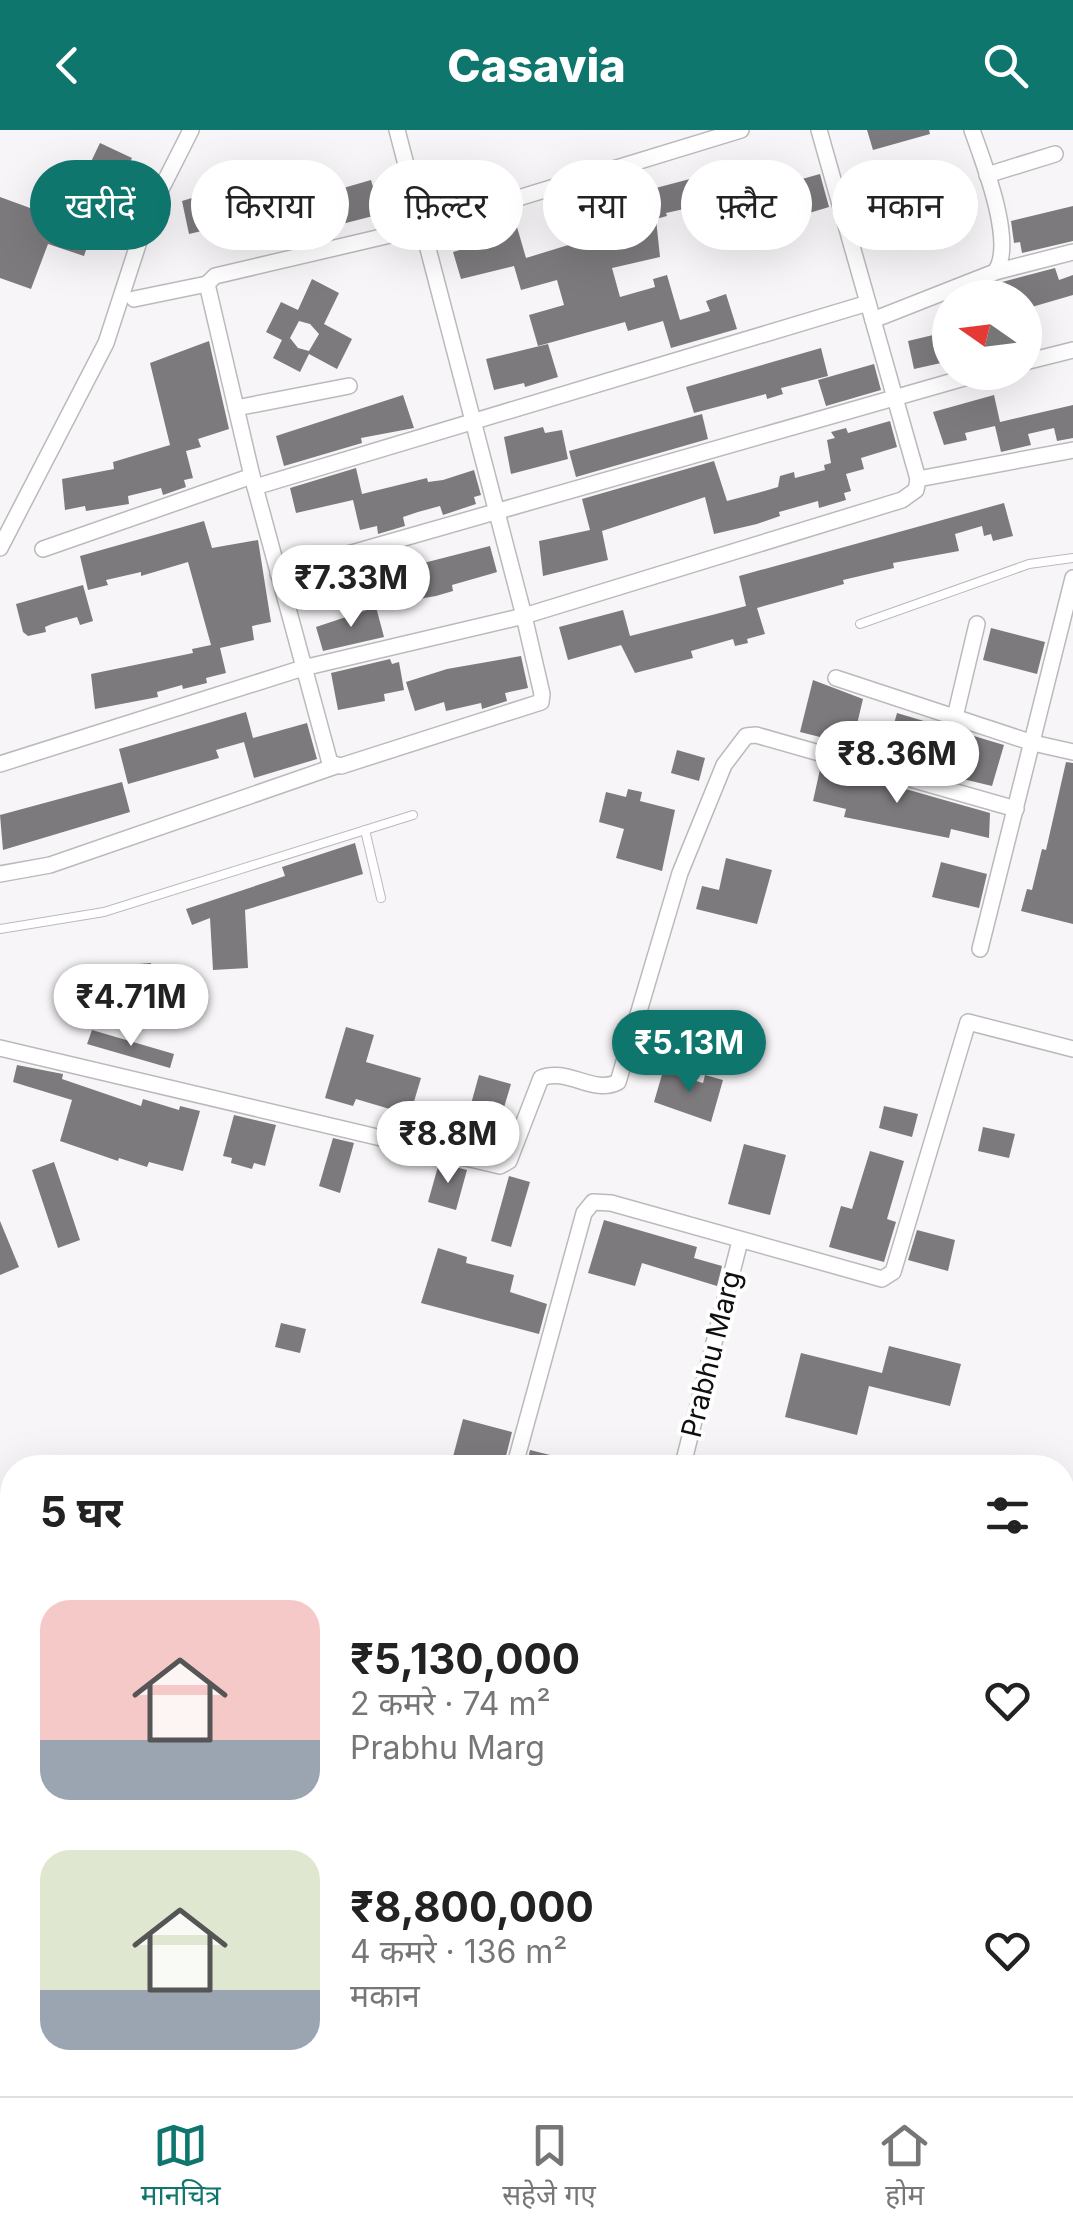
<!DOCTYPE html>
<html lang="hi">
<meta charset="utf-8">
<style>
body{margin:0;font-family:Inter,"Noto Sans Devanagari",sans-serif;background:#f2f2f2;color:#222;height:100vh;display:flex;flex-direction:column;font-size:38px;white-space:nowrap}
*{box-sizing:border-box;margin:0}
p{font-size:32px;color:#767676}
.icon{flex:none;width:55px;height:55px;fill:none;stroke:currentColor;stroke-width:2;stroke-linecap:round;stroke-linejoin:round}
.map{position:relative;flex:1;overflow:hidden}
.panel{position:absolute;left:0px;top:1325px;width:1075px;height:642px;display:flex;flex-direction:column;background:#fff;border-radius:40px 40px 0 0;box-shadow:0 10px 40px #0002}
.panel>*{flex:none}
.guide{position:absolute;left:30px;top:30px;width:1015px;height:90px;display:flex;gap:20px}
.needle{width:65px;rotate:284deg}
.tools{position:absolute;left:932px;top:150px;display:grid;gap:20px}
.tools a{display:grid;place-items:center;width:110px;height:110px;border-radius:50%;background:#fff;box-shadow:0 10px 40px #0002;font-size:50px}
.price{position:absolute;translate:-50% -85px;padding:0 22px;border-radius:35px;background:#fff;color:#222;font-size:32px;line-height:65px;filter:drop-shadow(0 2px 5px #0008)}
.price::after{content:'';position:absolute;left:50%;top:60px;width:30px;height:22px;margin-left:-15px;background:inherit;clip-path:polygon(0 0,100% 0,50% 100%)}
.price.active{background:#0f766e;color:#fff}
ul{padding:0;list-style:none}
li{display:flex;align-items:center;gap:30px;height:250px;padding:0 40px}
li span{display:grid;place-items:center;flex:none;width:280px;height:200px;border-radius:30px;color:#555}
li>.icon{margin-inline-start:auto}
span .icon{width:120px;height:120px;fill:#fffc;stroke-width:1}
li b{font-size:42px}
h2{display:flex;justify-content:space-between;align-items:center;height:120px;padding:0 40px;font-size:42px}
.tag{padding:0 35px;border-radius:45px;background:#fff;box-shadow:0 10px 40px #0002;font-size:35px;line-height:90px}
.tag.active{background:#0f766e;color:#fff}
header{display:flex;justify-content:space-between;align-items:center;height:130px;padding:0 40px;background:#0f766e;color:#fff;font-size:45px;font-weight:800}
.dock{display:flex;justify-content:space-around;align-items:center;height:140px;border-top:2px solid #e0e0e0;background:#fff;font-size:28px;color:#767676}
.dock a{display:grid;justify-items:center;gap:5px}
.dock .active{color:#0f766e}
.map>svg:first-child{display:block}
.building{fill:#7d7a7d;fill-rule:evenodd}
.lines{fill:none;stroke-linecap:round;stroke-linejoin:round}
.service-casing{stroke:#bcb9bd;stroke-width:10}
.minor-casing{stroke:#bcb9bd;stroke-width:18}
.tertiary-casing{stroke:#bcb9bd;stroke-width:22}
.service{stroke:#fff;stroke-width:8}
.minor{stroke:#fff;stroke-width:15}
.tertiary{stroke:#fff;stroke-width:20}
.labels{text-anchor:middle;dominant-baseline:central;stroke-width:8;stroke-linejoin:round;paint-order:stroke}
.street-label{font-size:28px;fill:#100f10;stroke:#fff}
</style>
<header><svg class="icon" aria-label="back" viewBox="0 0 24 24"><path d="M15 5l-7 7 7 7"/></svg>Casavia<svg class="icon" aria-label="search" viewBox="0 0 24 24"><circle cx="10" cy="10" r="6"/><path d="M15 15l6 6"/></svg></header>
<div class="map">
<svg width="1073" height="1966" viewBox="0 0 1073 1966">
<rect width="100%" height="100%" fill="#f8f5f9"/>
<g class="building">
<polygon points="867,0 929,0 930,4 873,20"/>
<polygon points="100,13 132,28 100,96 95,93 84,126 48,114 31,159 0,148 0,67 63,90"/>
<polygon points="762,30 770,58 820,44 829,77 773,94 765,64 712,80 711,73 666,83 667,86 656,89 660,127 612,138 620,167 655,157 653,149 667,145 680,190 710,181 706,171 726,164 737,199 671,218 663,191 628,201 625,192 538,216 529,185 564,175 557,150 521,160 514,136 461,149 453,122 473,116 472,110 517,97 526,128 640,93 633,64"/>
<polygon points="371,50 381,84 256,116 248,90 189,104 182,71 248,51 257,83"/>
<polygon points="1073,76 1073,111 1022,123 1020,112 1014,113 1011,91"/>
<polygon points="1055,138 1059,150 1073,145 1073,165 1025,179 1025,168 971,168 970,164 1002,152"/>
<path d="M312,149L339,163L324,194L352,209L337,239L309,224L300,242L273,228L282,210L266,202L281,172L298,180ZM299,191L310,194L319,204L309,221L298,218L290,208Z"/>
<polygon points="950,201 950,231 914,239 908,211"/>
<polygon points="209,211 229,299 198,309 201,317 186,321 193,348 184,350 186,357 163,365 161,358 128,366 129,374 86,381 85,376 65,380 62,349 114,339 113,332 170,315 150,233"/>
<polygon points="548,214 558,247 525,257 524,253 494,260 486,229"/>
<polygon points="821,218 828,246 781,258 783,264 767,269 766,264 694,283 686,257"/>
<polygon points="874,234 881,260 826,276 818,250"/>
<polygon points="403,265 414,298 361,308 362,313 284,336 276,306"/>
<polygon points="994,265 1000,292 1073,275 1073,308 1057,311 1054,298 1028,304 1031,315 1001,322 995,296 965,303 967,310 944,315 933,282"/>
<polygon points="702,284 708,309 576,347 569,321"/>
<polygon points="890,291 897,317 861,328 864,339 846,344 851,361 844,363 846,370 819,378 818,371 779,382 780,386 757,394 714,404 705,367 602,401 608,430 543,446 539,411 590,400 582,369 714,331 727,371 761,362 778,357 780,346 794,342 795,348 825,340 824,335 831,333 827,310 835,308 831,302 846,298 848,303"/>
<polygon points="543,297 545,303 562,300 568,329 511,344 504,307"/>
<polygon points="356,338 362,364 427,348 428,352 443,350 474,340 481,365 474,367 476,374 443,385 440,376 418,382 403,387 405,396 378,404 377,396 360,400 353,370 296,383 290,358"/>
<polygon points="1004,373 1013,406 993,411 991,404 984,406 982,396 955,404 959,421 893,433 894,438 843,450 844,454 757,478 765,504 747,509 748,513 735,516 733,509 691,521 693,528 635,543 621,515 568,530 559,497 623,480 630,506 716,484 746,476 739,446"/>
<polygon points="204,391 212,418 258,410 271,492 252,496 254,510 220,518 226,543 206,548 207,553 183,559 182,555 157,562 158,567 95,579 91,544 193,523 192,519 211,515 188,432 141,446 141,442 106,450 108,455 88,460 80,426"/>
<polygon points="490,416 497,442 494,443 452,455 453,461 436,466 412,470 411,466 366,475 361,449"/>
<polygon points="83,455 93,491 80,495 77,487 52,494 45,497 46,502 28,506 23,502 16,474"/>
<polygon points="376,477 384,507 323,521 316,497"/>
<polygon points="991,498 1045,512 1037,544 983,530"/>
<polygon points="521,526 528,558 505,563 507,571 482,579 481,573 446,581 444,572 415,581 406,552 447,539"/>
<polygon points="390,529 392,534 399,532 404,560 384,564 385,571 338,580 331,543"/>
<polygon points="813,550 863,569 852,615 843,613 842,618 827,613 828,609 800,602"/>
<polygon points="246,582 253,608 307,593 317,629 254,648 244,612 216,620 219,628 128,654 119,619"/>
<polygon points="897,583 1004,615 992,656 884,630"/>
<polygon points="677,620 705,628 699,651 671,643"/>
<polygon points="1066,632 1073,633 1073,794 1021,781 1027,759 1032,760 1042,719 1046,720"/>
<polygon points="821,635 990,683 989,708 951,699 949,708 844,687 846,679 813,671"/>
<polygon points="122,652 130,682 3,720 0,685"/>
<polygon points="628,659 642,662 640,671 675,680 662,741 616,728 624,699 599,692 606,662 626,667"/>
<polygon points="355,713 363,744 245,780 248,838 213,840 210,788 192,795 186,779 285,746 282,737"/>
<polygon points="726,728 772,740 757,794 696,779 702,756 719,760"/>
<polygon points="941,732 987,744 979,778 932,767"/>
<polygon points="151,833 153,870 117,873 114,836"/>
<polygon points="346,897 374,905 366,932 421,948 410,985 356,969 353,976 325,968"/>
<polygon points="92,900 174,924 170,938 87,914"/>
<polygon points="17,935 63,944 62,949 141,976 143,969 179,980 180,976 200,981 183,1041 149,1032 147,1037 119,1028 118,1031 60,1011 72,970 13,952"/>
<polygon points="663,941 703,953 705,945 723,950 711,992 654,972"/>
<polygon points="479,945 511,954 497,1001 466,992"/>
<polygon points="884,976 918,984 912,1007 879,998"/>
<polygon points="234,985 276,995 265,1036 254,1033 252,1039 231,1033 232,1028 223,1026"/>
<polygon points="983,997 1015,1004 1009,1028 978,1021"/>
<polygon points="333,1008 354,1013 340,1063 319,1056"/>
<polygon points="744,1014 786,1025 770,1085 728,1074"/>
<polygon points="870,1021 904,1031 887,1089 896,1092 884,1132 829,1117 841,1076 852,1079"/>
<polygon points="54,1032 80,1110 58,1118 32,1040"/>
<polygon points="439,1033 467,1040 456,1080 428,1072"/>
<polygon points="509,1046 530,1052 511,1117 491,1111"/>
<polygon points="604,1090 697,1117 694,1128 722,1136 717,1156 642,1133 635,1156 588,1143"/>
<polygon points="0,1091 19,1137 0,1145"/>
<polygon points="917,1100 955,1110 948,1141 908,1130"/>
<polygon points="438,1118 467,1127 466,1133 514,1145 510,1162 547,1174 539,1204 421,1173"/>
<polygon points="281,1193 306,1199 300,1223 275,1217"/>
<polygon points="889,1216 961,1234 950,1276 869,1256 857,1305 785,1287 801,1223 882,1243"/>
<polygon points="463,1289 512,1302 503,1338 450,1338"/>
<polygon points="530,1320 578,1332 578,1338 526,1338"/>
</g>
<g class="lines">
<g class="service-casing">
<g id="service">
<polyline points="860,494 1029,434 1073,428"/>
<polyline points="365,700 381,768"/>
<polyline points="0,799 104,782 413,685"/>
<polyline points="0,1548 12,1551"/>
<polyline points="0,1887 12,1891"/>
<polyline points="1062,1902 1073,1906"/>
<polyline points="1062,1926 1073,1930"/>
</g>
</g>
<g class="minor-casing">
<g id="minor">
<polyline points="397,0 524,486 902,370 916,360 918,349 819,0"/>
<polyline points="987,45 1055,24"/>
<polyline points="995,142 1073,122"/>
<polyline points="134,169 207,154"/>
<path d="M873,190L995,142C1016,114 983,31 972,0"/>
<polyline points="1025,232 1073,220"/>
<polyline points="236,278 349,256"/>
<polyline points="918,349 1073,320"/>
<polyline points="255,357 868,173"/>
<polyline points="0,418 106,213 147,87 191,0"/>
<polyline points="43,419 252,346"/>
<polyline points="278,444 985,242"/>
<polyline points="836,548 1033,613 1073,622"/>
<polyline points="955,587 977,494"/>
<polyline points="0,634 303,538 524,486 542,564 541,572 341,636 330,633 252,346 207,154 215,146 420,98 741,0"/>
<polyline points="0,744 50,735 336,636"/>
<polyline points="980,819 1073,448"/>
<path d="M0,918L500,1036L509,1031L541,948C567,937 594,965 618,952L680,743L724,635L746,606L756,605L1016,679"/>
<polyline points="514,1338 584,1083 593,1072 611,1073 882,1149 893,1142 968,892 1073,919"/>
<polyline points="682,1338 740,1111"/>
<polyline points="0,1713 12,1716"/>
<polyline points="307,1955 343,1966"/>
<polyline points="654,1966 658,1955"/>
</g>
</g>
<g class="tertiary-casing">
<g id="tertiary">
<polyline points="1062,1479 1073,1440"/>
<polyline points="932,1966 935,1955"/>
</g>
</g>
<use href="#service" class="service"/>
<use href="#minor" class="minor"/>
<use href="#tertiary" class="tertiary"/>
</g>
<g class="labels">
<g class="street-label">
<text transform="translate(711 1224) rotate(-76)">Prabhu Marg</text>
</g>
</g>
</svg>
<div class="tools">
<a><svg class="needle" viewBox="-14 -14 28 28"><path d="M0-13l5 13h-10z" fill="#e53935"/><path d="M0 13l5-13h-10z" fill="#767676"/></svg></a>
</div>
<b class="price" style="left:351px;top:500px">₹7.33M</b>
<b class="price" style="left:897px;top:676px">₹8.36M</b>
<b class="price" style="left:131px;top:919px">₹4.71M</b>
<b class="price active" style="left:689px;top:965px">₹5.13M</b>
<b class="price" style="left:448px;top:1056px">₹8.8M</b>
<div class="guide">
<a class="tag active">खरीदें</a>
<a class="tag">किराया</a>
<a class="tag">फ़िल्टर</a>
<a class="tag">नया</a>
<a class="tag">फ़्लैट</a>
<a class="tag">मकान</a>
</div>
<section class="panel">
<h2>5 घर<svg class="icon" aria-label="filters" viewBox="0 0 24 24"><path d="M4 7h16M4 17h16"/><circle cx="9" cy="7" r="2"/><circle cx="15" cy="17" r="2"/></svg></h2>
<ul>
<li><span style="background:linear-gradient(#f6c9c9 70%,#9aa5b1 0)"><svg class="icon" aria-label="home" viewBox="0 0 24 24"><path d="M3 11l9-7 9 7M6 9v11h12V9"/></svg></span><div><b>₹5,130,000</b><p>2 कमरे · 74 m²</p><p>Prabhu Marg</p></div><svg class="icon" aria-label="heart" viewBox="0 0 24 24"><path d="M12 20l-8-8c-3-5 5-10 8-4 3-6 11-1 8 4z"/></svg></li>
<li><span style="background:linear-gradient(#dfe7d0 70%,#9aa5b1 0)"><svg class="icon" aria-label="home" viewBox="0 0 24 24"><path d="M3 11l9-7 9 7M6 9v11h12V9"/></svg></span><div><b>₹8,800,000</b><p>4 कमरे · 136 m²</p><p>मकान</p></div><svg class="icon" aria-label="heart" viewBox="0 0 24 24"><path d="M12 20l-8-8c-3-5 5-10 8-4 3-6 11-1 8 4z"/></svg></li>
</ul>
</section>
</div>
<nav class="dock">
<a class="active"><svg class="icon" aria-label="map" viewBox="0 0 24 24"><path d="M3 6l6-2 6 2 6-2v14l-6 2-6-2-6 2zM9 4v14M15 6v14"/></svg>मानचित्र</a>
<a><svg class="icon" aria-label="saved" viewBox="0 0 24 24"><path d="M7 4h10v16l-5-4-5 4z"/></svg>सहेजे गए</a>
<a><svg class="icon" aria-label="home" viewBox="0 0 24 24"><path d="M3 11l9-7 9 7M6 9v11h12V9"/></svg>होम</a>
</nav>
